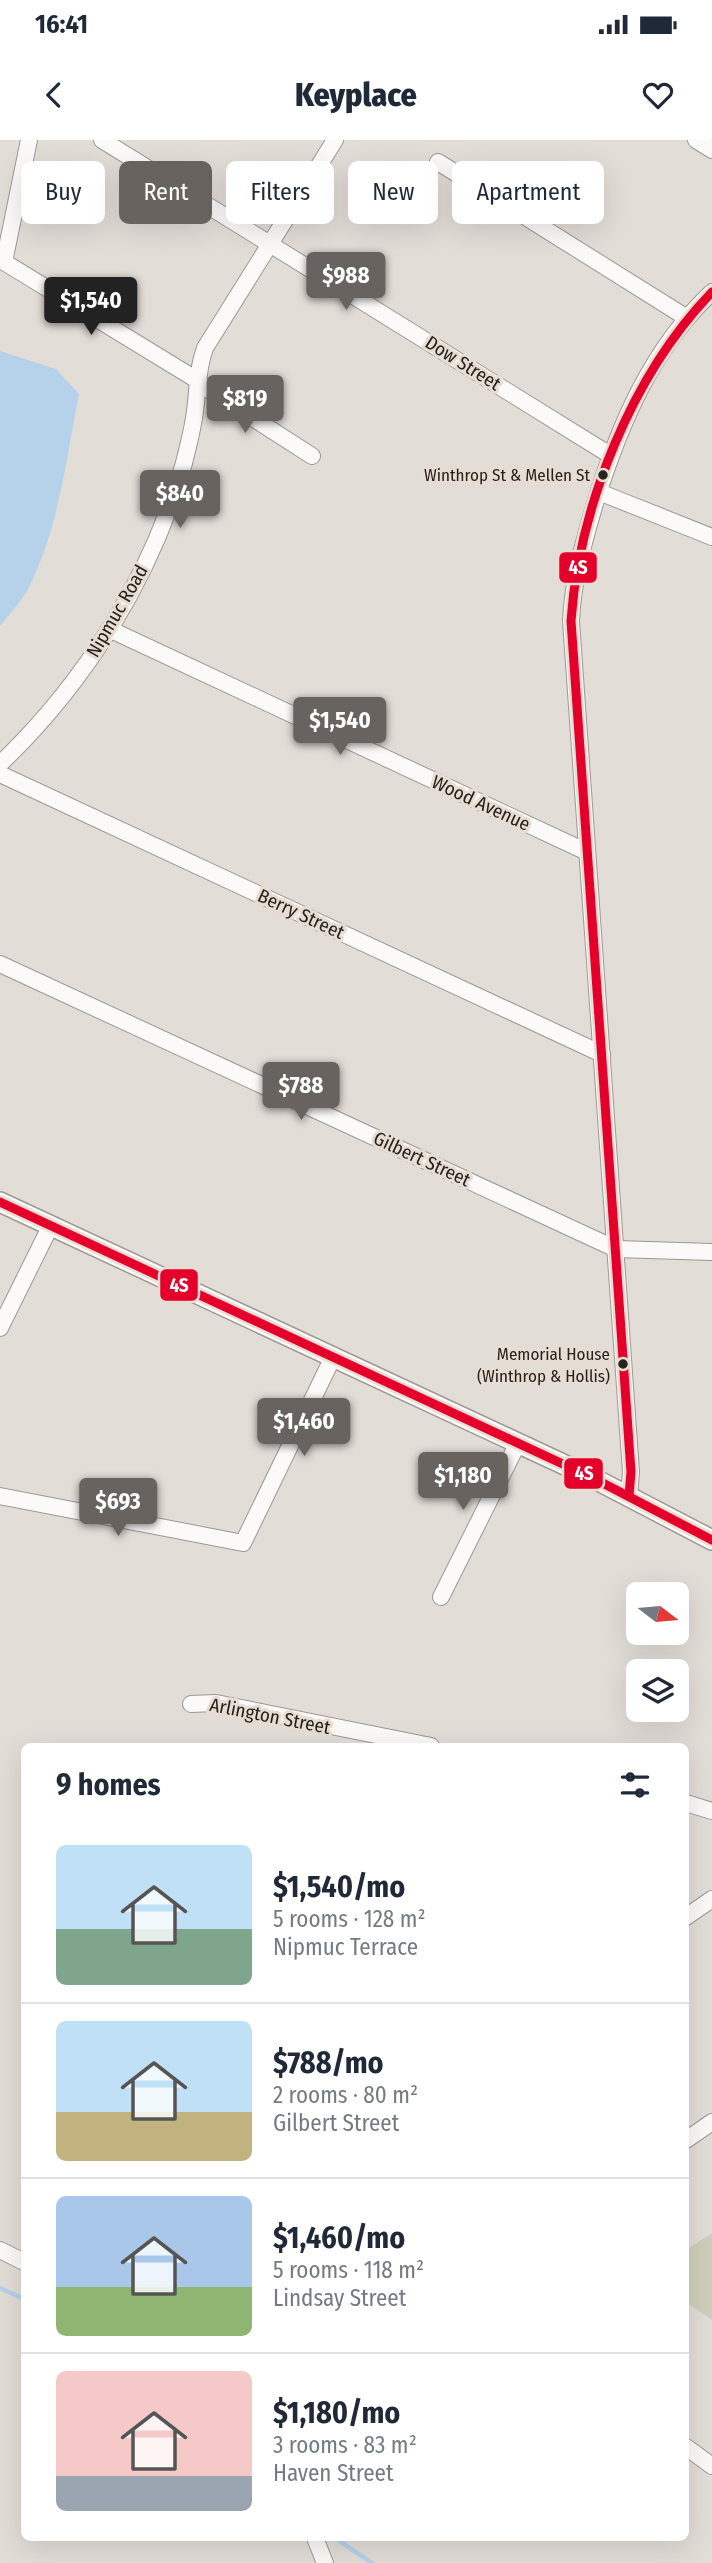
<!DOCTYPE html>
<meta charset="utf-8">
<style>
body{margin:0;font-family:"Fira Sans Condensed",sans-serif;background:#f2f2f3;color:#1f2937;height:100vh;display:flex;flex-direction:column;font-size:26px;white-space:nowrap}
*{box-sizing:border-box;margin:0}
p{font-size:23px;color:#747a83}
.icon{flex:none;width:38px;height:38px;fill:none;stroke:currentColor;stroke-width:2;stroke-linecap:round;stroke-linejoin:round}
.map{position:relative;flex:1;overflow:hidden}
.panel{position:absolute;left:21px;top:1603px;width:668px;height:798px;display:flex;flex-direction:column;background:#fff;border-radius:10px;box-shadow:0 7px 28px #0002}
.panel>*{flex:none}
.banner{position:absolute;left:21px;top:21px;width:670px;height:63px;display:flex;gap:14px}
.needle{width:46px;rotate:106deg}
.tools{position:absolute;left:626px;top:1442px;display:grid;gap:14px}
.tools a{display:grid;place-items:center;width:63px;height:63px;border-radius:10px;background:#fff;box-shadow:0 7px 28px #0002;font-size:35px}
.price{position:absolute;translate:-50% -60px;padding:0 16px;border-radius:7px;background:#68635f;color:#fff;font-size:23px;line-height:46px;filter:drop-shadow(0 2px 4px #0008)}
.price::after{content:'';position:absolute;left:50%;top:42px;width:21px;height:16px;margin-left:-10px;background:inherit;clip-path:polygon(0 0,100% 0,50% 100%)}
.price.on{background:#222;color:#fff}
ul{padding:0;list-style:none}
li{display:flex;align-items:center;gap:21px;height:175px;padding:0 35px}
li+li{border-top:2px solid #e0e1e3}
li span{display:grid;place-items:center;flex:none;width:196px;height:140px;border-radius:10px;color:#555}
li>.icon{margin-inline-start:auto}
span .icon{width:84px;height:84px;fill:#fffc;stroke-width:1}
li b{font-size:30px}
h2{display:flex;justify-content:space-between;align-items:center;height:84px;padding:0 35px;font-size:30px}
.pill{padding:0 24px;border-radius:10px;background:#fff;box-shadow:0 7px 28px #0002;font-size:24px;line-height:63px}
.pill.on{background:#68635f;color:#fff}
.status{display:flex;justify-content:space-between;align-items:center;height:49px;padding:0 35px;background:#fff;direction:ltr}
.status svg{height:19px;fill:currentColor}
header{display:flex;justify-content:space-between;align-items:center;height:91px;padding:0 35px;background:#fff;font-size:32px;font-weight:800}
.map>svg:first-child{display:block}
.green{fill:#cfcfbb}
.water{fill:#b5d2ea}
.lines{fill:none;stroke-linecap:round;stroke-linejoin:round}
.stream{stroke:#b5d2ea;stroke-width:4.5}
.minor-casing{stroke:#9d9894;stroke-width:18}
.major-casing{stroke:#9d9894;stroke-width:22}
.minor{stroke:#fbfaf9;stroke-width:16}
.major{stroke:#fbfaf9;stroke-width:19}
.bus-1-casing{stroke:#e8ddd3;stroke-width:14}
.bus-1{stroke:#e4002b;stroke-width:9}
.bus-dot{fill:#26221e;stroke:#e8ddd3;stroke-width:2.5}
.labels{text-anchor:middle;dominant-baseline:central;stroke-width:6;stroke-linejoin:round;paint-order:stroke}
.bus-label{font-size:17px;fill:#26221e;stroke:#e8ddd3;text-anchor:end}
.street-label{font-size:19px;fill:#26221e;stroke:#e8ddd3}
.line-badge{stroke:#e8ddd3;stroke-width:2.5}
.badge-label{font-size:19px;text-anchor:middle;font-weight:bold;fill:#fff}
</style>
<div class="status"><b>16:41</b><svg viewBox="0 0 49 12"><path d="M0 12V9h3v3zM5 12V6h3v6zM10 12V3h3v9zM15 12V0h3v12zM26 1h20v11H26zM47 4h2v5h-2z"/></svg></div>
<header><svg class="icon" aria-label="back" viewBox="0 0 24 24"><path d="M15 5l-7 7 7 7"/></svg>Keyplace<svg class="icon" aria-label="heart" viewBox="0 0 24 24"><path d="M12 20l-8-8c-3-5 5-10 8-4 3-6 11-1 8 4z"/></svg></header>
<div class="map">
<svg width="712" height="2423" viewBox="0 0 712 2423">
<rect width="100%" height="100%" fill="#e3ddd8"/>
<polygon class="green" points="712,2093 712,2180 686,2162 686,2110"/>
<path class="water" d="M0,211L56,229L79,254C66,319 59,387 29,447C22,461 10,473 0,486Z"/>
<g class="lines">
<g class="stream">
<polyline points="0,2148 24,2159"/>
<polyline points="335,2398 372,2423"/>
</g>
<g class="minor-casing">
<g id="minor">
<polyline points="29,0 4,122 197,240"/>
<polyline points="102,0 610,315"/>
<polyline points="696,0 712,10"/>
<polyline points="438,22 687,178"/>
<polyline points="197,242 312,316"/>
<polyline points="599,352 712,397"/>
<polyline points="109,489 587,712"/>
<path d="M0,624C86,542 151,437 184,323C188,306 193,289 195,271C198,249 197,230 205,208L335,0"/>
<polyline points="0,634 602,914"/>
<polyline points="0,824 616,1109 712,1112"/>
<polyline points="0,1188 51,1085"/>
<polyline points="0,1356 243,1403 333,1217"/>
<path d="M629,1356L631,1332L571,481C573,438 584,401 596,360C620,284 652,208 712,152"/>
<polyline points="441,1457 518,1303"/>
<polyline points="191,1564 216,1563 431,1606"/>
<polyline points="686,1663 712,1671"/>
<polyline points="686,1777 712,1759"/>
<polyline points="686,2000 712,1982"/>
<polyline points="0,2110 24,2122"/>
<polyline points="686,2307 712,2326"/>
<polyline points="315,2398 325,2423"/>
</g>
</g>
<g class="major-casing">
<polyline id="major" points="0,1062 595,1339 712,1400"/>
</g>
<use href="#minor" class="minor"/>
<use href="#major" class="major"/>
<g class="bus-1-casing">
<g id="bus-1">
<polyline points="0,1062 595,1339 712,1400"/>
<path d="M629,1356L631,1332L571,481C579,366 632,235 712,152"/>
</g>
</g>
<use href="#bus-1" class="bus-1"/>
</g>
<g class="bus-dot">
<circle cx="603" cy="335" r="6"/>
<circle cx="623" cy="1224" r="6"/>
</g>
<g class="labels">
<g class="bus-label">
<text x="590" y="335">Winthrop St &amp; Mellen St</text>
<text x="610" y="1214">Memorial House<tspan x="610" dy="22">(Winthrop &amp; Hollis)</tspan></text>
</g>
<g class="street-label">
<text transform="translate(463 223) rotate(32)">Dow Street</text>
<text transform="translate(117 471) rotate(-60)">Nipmuc Road</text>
<text transform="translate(481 663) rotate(25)">Wood Avenue</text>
<text transform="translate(301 774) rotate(25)">Berry Street</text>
<text transform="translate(422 1019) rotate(25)">Gilbert Street</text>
<text transform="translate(270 1576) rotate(11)">Arlington Street</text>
</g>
</g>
<g class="line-badge">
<rect x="558" y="411" width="40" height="33" rx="7" fill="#e4002b"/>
<rect x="159" y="1128" width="40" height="34" rx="7" fill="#e4002b"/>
<rect x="563" y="1317" width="41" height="33" rx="7" fill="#e4002b"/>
</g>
<g class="badge-label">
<text x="578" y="434">4S</text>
<text x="179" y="1152">4S</text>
<text x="584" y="1340">4S</text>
</g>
</svg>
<div class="tools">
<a><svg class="needle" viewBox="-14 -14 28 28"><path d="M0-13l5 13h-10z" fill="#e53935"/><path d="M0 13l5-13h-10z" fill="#747a83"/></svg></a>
<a><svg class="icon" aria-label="layers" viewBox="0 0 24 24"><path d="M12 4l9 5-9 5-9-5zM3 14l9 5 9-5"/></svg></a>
</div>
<b class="price" style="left:346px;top:172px">$988</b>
<b class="price on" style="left:91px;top:197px">$1,540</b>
<b class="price" style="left:245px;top:295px">$819</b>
<b class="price" style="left:180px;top:390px">$840</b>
<b class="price" style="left:340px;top:617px">$1,540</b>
<b class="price" style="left:301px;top:982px">$788</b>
<b class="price" style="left:304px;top:1318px">$1,460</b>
<b class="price" style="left:463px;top:1372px">$1,180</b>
<b class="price" style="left:118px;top:1398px">$693</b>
<div class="banner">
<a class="pill">Buy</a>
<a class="pill on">Rent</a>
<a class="pill">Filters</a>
<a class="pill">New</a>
<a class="pill">Apartment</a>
</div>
<section class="panel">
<h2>9 homes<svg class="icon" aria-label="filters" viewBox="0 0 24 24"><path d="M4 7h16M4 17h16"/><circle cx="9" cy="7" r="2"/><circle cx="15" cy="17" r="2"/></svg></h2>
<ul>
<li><span style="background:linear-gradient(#bfe0f5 60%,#7fa58c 0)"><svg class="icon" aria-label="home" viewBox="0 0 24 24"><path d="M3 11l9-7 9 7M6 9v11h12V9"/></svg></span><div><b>$1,540/mo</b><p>5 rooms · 128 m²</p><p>Nipmuc Terrace</p></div></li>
<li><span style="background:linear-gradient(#bfe0f5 65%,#c2b280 0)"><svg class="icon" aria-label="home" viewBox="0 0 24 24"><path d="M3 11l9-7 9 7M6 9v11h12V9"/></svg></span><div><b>$788/mo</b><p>2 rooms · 80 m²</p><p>Gilbert Street</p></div></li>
<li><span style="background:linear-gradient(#a9c7e8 65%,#8fb573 0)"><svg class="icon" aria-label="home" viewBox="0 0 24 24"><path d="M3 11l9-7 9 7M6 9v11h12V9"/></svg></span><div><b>$1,460/mo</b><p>5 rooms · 118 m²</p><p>Lindsay Street</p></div></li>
<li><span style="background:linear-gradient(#f6c9c9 75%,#9aa5b1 0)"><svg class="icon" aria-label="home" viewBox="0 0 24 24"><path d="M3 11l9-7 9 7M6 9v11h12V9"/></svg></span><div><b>$1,180/mo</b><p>3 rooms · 83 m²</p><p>Haven Street</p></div></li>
</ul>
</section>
</div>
